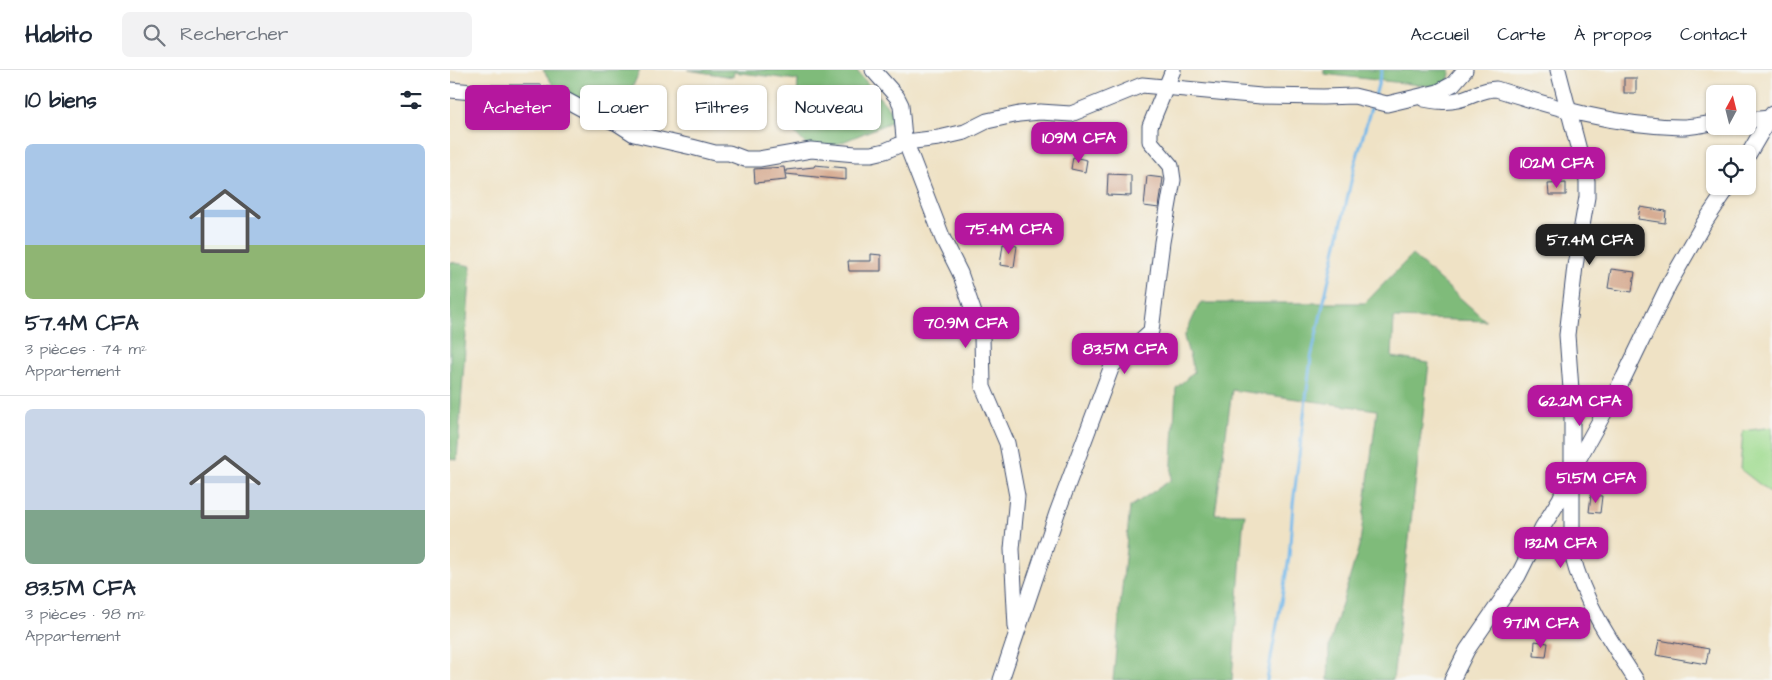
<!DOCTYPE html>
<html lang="fr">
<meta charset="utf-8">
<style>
body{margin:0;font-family:"Architects Daughter",sans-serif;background:#f2f2f3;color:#1f2937;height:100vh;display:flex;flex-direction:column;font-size:19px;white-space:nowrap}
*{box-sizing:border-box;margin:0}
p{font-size:16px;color:#747a83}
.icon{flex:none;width:28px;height:28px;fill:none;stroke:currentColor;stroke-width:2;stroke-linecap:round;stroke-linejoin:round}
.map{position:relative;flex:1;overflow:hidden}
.sheet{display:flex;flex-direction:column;background:#fff;width:450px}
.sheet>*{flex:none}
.top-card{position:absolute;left:15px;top:15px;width:475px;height:45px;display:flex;gap:10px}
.needle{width:32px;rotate:7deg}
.controls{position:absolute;left:1256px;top:15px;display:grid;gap:10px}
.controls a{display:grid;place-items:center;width:50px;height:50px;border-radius:8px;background:#fff;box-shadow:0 1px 4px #0004;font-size:25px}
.price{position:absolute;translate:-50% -42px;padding:0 11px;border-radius:10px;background:#b5179e;color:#fff;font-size:16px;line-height:32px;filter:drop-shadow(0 1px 2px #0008)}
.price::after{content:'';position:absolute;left:50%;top:30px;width:15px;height:11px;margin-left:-8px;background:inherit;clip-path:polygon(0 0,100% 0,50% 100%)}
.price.current{background:#222;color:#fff}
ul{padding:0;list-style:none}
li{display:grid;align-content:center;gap:10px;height:265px;padding:0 25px}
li+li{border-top:1px solid #e0e1e3}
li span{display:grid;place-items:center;height:155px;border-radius:8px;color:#555}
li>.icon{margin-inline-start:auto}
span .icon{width:90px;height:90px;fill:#fffc;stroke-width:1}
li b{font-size:21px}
h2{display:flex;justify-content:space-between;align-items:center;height:60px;padding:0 25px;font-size:21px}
.pill{padding:0 18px;border-radius:8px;background:#fff;box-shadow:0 1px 4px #0004;font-size:18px;line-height:45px}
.pill.current{background:#b5179e;color:#fff}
header{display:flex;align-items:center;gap:30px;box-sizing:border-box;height:70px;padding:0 25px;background:#fff;border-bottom:1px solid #e0e1e3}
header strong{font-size:24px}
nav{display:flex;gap:28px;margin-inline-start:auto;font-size:18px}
.search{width:350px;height:45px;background:#f2f2f3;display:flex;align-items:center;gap:12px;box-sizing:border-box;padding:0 18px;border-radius:8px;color:#747a83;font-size:19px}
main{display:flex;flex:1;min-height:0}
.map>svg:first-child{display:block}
.green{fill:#9fdb8f;stroke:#5d8576}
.forest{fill:#7fbb7a;stroke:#4d756c}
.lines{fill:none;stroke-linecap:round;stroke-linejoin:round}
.stream{stroke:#75b9eb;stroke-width:3}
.building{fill:#d4a68a}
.minor-casing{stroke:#3b4a6d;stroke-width:17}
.minor{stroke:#fff;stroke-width:15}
</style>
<header>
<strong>Habito</strong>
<div class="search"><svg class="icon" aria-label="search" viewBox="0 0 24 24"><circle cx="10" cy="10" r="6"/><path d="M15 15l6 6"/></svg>Rechercher</div>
<nav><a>Accueil</a><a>Carte</a><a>À propos</a><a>Contact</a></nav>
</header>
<main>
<section class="sheet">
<h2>10 biens<svg class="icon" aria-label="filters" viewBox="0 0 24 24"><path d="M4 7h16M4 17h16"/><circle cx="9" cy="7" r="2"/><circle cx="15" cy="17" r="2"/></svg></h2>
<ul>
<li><span style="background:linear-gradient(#a9c7e8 65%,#8fb573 0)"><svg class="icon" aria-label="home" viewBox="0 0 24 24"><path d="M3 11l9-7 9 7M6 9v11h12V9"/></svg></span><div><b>57.4M CFA</b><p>3 pièces · 74 m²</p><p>Appartement</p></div></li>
<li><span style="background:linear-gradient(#c9d6e8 65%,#7fa58c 0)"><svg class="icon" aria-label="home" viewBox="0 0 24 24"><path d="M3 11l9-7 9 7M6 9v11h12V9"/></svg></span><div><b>83.5M CFA</b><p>3 pièces · 98 m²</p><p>Appartement</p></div></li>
</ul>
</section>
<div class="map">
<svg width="1322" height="610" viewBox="0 0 1322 610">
<rect width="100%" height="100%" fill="#f6f6f2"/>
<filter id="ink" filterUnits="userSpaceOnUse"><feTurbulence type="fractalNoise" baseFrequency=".02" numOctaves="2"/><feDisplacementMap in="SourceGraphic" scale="10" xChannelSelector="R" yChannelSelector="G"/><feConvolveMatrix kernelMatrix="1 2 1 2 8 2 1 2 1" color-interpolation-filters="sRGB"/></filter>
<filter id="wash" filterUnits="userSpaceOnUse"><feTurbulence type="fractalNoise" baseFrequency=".0096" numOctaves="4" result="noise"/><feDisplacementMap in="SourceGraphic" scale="20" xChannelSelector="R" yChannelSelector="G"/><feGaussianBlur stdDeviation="1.12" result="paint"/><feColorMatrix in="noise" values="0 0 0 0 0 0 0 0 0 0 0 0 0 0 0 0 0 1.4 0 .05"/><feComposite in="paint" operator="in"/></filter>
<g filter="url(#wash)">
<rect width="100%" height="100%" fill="#efe2c5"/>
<polygon class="green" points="1322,357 1322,424 1290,399 1293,361"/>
<g class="forest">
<polygon points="93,0 190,0 167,53 112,28"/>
<polygon points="238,0 406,0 448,49 371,81 361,80 345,63 348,10 284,2 283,7"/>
<polygon points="874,0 1001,0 996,18 874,4"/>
<polygon points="962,185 1036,251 944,248 942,287 979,293 943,610 878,610 879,577 910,473 927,340 782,320 765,444 795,444 793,457 782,610 663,610 680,437 721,410 726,318 744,302 734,267 750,233 915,233"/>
<polygon points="0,192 21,196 7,390 0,389"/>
</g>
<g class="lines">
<g class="stream">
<polyline points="925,26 932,0"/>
<polyline points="817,610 839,488 843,434 861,288 905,94 922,34"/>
</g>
</g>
<g id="blocks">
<g class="building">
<rect x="1174" y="8" width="12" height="15"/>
<polygon points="623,87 637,90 635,102 621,99"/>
<polygon points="365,95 396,98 396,110 336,104 336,100 364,97"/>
<polygon points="334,97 336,110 305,113 304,99"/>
<polygon points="658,104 681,105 681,126 657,125"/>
<polygon points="697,106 713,108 709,138 694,136"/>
<polygon points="1116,113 1116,125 1099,125 1098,114"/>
<polygon points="1190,137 1216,141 1215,153 1188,149"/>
<polygon points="553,174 567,176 564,197 550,195"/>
<polygon points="421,184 431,185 431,201 399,201 398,191 421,191"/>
<polygon points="1161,199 1185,202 1182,222 1158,218"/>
<polygon points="1141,425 1152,426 1150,443 1139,442"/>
<polygon points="1209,570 1259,579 1256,594 1206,585"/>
<polygon points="1085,571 1098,573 1096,587 1084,586"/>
</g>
</g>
</g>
<g filter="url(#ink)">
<use href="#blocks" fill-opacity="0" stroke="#3b4a6d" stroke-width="1"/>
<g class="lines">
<g class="minor-casing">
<g id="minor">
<polyline points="423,0 447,27 451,35 454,68 493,169 510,203 532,266 533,317 557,373 567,426 562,479 566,557"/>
<path d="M1108,0L1137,111V127L1125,196L1117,265L1122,333V484C1134,532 1159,569 1186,610"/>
<polyline points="0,20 35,23 90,23 112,28 138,42 167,53 184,64 242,77 265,83 279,83 295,89 309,89 361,80 406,84 422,84 435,81 456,72 489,68 515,62 537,51 569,44 590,42 621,44 692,15 811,26 873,27 904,26 937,34 988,22 1003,14 1015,0"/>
<path d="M974,29C985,31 996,33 1007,30C1021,28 1031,19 1046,19C1106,38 1167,56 1231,57C1242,57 1254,54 1265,53"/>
<polyline points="1298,50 1320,48"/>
<polyline points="1298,85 1322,44"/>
<polyline points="551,610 607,443 662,296 701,261 712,172 723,110 721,96 700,71 700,56 723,0"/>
<polyline points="1002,610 1017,580 1068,506 1092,458 1110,429 1123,399 1174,307 1219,214 1254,153 1279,116"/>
</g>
</g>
<use href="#minor" class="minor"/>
</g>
</g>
</svg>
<div class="controls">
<a><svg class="needle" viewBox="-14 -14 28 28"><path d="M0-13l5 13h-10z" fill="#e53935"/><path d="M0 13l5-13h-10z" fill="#747a83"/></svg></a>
<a><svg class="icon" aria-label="locate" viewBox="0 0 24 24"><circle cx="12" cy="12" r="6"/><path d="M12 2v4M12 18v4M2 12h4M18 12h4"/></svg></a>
</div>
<b class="price" style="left:629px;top:94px">109M CFA</b>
<b class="price" style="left:1107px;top:119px">102M CFA</b>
<b class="price" style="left:559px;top:185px">75.4M CFA</b>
<b class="price current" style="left:1140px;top:196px">57.4M CFA</b>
<b class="price" style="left:516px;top:279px">70.9M CFA</b>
<b class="price" style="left:675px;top:305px">83.5M CFA</b>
<b class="price" style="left:1130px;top:357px">62.2M CFA</b>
<b class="price" style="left:1146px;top:434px">51.5M CFA</b>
<b class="price" style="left:1111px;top:499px">132M CFA</b>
<b class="price" style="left:1091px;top:579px">97.1M CFA</b>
<div class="top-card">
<a class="pill current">Acheter</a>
<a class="pill">Louer</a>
<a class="pill">Filtres</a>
<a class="pill">Nouveau</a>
</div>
</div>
</main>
